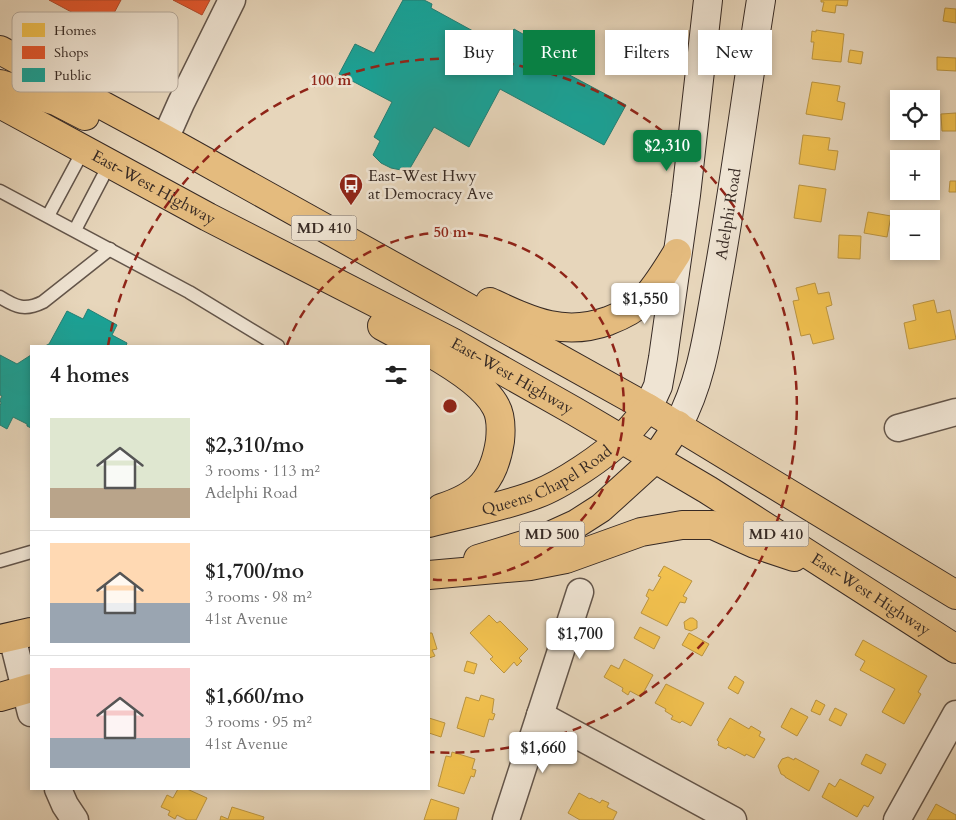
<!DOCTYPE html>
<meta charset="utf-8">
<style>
body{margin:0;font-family:Cardo,serif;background:#f2f2f2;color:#222;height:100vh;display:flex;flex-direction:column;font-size:19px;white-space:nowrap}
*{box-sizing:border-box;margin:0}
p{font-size:16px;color:#767676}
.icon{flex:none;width:28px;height:28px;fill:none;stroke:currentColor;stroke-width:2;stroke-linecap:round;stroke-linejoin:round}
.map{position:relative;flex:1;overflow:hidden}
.panel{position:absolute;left:30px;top:345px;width:400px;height:445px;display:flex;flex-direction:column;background:#fff;border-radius:0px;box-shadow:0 2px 8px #0003}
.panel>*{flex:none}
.guide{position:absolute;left:445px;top:30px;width:435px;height:45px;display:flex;gap:10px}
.controls{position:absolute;left:890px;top:90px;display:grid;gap:10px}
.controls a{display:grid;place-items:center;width:50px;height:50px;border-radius:0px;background:#fff;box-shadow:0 2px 8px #0003;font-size:25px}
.price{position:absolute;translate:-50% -42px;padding:0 11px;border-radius:5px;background:#fff;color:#222;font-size:16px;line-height:32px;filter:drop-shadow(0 1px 2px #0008)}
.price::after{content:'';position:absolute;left:50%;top:30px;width:15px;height:11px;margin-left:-8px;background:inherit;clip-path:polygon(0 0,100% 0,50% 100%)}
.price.current{background:#0b8043;color:#fff}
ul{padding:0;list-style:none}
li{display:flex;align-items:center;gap:15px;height:125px;padding:0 20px}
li+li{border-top:1px solid #e0e0e0}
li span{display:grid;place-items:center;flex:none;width:140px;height:100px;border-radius:0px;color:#555}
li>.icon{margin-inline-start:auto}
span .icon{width:60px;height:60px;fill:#fffc;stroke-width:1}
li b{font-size:21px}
h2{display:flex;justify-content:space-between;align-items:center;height:60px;padding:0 20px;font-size:21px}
.tag{padding:0 18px;border-radius:0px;background:#fff;box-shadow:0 2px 8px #0003;font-size:18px;line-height:45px}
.tag.current{background:#0b8043;color:#fff}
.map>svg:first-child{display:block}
.homes{fill:#f2c14e;stroke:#ba9441}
.shops{fill:#e4572e;stroke:#b04a2b}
.public{fill:#17a398;stroke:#217f75}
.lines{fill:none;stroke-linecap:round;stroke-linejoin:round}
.service-casing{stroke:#63554a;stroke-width:15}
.minor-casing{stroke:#63554a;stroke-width:29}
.secondary-casing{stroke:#372a24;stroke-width:30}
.primary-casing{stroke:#372a24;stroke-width:30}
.service{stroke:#efe4d3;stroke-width:12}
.minor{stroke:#efe4d3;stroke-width:26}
.secondary{stroke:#efe4d3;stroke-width:28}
.primary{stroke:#e4bb7e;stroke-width:28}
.ring{fill:none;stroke:#8f2418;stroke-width:2.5;stroke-dasharray:9 6}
.labels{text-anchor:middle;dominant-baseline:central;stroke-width:5;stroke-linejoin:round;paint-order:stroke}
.shield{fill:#efe4d3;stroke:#6e6258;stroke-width:1}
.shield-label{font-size:15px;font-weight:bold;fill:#372a24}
.poi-label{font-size:16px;fill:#372a24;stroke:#efe4d3;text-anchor:start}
.street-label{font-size:16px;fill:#372a24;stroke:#efe4d3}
.key{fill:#efe4d3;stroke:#b8ac9e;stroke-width:1}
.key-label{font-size:14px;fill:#372a24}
.centre{fill:#8f2418;stroke:#efe4d3;stroke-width:2.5}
.ring-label{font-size:15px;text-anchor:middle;font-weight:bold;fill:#8f2418;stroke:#efe4d3;stroke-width:5;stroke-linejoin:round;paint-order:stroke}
</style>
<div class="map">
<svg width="956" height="820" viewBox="0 0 956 820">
<rect width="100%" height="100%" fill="#e7d6bb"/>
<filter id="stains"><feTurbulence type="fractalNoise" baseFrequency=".004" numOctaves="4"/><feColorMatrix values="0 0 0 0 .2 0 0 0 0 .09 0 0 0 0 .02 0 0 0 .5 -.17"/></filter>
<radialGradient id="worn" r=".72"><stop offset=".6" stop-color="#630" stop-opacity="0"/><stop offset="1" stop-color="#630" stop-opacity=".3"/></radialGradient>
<g class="homes">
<polygon points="821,0 848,0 847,6 836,5 835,13 822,11 824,2 821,2"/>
<polygon points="945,8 956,9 956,23 943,21"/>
<polygon points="816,30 844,34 841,62 812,59 814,42 811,42 812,31 816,32"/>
<polygon points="850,50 863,52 861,64 848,62"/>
<polygon points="937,57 956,58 956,71 937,70"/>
<polygon points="812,82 840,86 837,101 845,103 842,120 806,114"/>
<polygon points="956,113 956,131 942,131 941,114"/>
<polygon points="803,135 830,138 828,150 838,151 835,170 799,164"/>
<polygon points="950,181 956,181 956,192 949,192"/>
<polygon points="799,185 826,189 821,222 794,218"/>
<polygon points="868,212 891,216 887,237 864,233"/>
<polygon points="839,235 861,236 860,259 838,258"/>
<polygon points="815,283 818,294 829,292 832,305 826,307 834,339 813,344 810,334 801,336 793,301 799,300 796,288"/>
<polygon points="934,300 937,313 950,310 956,339 909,349 904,323 916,320 913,305"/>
<polygon points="664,566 692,581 683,596 687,598 685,603 680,602 667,626 641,613 649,598 646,596 649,589 653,591 661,577 658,576"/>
<polygon points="489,615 497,623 500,621 528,649 519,658 522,661 517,666 514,662 504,673 490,659 493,657 470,633"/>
<polygon points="690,618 693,618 697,621 697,628 691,631 685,629 684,622"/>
<polygon points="640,627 660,637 654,649 634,638"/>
<polygon points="429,633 432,633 437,649 432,650 435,656 429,658"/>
<polygon points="689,633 709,644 702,656 682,645"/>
<polygon points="863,640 927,676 918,692 921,694 904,724 882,712 895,689 860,670 865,661 855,655"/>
<polygon points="624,659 653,675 641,697 630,691 628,695 622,691 623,688 604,677 611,665 619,669"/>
<polygon points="467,661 477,664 474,674 464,671"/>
<polygon points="735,676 744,682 738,694 728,688"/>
<polygon points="666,684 704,703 691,726 682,721 680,723 671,719 673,716 665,711 666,709 655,703"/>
<polygon points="481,695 494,699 492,713 495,714 493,720 489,719 484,737 457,728 466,697 479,701"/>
<polygon points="816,700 825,705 820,715 811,711"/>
<polygon points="791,708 808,717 797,736 781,727"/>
<polygon points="835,708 847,714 841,726 829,720"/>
<polygon points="429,718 445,723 441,737 429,733"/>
<polygon points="730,718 749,729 751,726 761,732 759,736 765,739 754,758 746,754 745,756 728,747 726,749 718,745 719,742 717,740"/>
<polygon points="452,752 475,759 472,769 476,770 474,777 471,776 464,794 438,786 446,756 451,757"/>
<polygon points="866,754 886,764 881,774 861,764"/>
<polygon points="788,757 794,760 795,758 819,771 809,791 785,777 785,776 781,774 778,766 782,759"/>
<polygon points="840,779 874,797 868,807 864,805 857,817 822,797 829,783 835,787"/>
<polygon points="178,789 187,789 207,798 196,820 187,820 177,815 175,819 168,815 170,811 161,807 167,795 173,798"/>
<polygon points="579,793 590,799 591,798 600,803 602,800 609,803 607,807 617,812 613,820 580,820 568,813"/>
<polygon points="431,799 459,808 456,820 424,820"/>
<polygon points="936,804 956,815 956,820 927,820"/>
<polygon points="232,807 264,817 263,820 220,820 221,816 228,819"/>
</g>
<g class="shops">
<polygon points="49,0 121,0 105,30"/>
<polygon points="173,0 210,0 202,15"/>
</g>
<g class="public">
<polygon points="403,0 424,0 432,4 431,8 493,42 496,36 506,41 514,29 537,42 530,54 626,105 604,145 500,89 469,147 434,127 409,170 403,167 401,170 391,168 381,163 373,155 380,141 374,137 392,102 339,74 355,44 374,53"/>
<polygon points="88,309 117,325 112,335 127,343 126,346 45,346 49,344 67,311 83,319"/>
<polygon points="0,355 17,364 31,355 31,428 27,426 27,424 13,417 7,429 0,425 0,406 1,403 0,400 2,396 0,395"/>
</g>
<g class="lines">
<g class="service-casing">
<g id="service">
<polyline points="0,191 189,292 278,346"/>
<polyline points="48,216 84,149"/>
<polyline points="75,230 110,163"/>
<path d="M0,297C16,307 25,311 43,302L110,249"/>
<polyline points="0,561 31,552"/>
</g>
</g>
<g class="minor-casing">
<g id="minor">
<polyline points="165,139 181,103 232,0"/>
<polyline points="898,428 956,412"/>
<polyline points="12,637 31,713"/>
<polyline points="540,715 733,820"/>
<polyline points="58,789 65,805 75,820"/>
<polyline points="506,820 580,592"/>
<polyline points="897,820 956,714"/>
</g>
</g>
<g class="secondary-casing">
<g id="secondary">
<polyline points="648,408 658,386 663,358 686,195 708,0"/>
<path id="s1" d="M678,425C702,381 708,331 717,282C734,189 746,94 761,0"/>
</g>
</g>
<g class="primary-casing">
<g id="primary">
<polyline points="0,50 165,139 648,408 956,595"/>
<polyline points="0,84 56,101 85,116"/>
<path id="s2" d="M0,104L208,217L452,342L574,411L708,490L956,649"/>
<path d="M490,302C531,321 563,337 608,321C621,316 634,310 644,300C657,286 667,269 677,253"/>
<polyline points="382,326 419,346"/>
<path d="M429,352C450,364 485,385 496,407C501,416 501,431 500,441C494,480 479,496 441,508"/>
<path id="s3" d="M429,523C464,514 503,507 537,494C561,485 605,456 623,437C632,428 640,418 648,408"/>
<polyline points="478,559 543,539 576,524 601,508 655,459 678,425"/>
<polyline points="429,575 530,566 566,559 641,532 682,525 713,525 755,544 794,557"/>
<polyline points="0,639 31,632"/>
<polyline points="0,697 31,688"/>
</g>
</g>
<use href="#service" class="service"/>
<use href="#minor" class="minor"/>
<use href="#secondary" class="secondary"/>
<use href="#primary" class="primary"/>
</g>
<g class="ring">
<path d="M287 345A174 174 0 1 1 429 579"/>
<path d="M108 346A347 347 0 1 1 429 752"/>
</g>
<defs>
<g id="bus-pin" transform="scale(1.25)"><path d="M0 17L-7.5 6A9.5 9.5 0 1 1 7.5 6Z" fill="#8f2418" stroke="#efe4d3"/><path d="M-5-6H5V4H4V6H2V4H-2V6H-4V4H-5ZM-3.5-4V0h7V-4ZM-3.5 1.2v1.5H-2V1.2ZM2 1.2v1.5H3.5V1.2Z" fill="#fff"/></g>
</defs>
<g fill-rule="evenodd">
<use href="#bus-pin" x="351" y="185"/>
</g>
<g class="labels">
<g class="shield">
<rect x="291.5" y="215.5" width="65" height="25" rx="4"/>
<rect x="519.5" y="521.5" width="65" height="25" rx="4"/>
<rect x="743.5" y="521.5" width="65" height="25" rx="4"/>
</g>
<g class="shield-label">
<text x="324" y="228">MD 410</text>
<text x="552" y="534">MD 500</text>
<text x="776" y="534">MD 410</text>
</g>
<g class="poi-label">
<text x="368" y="176">East-West Hwy<tspan x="368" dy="18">at Democracy Ave</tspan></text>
</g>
<g class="street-label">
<text stroke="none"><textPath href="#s2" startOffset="175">East-West Highway</textPath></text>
<text stroke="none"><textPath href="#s1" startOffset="218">Adelphi Road</textPath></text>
<text stroke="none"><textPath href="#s2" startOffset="580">East-West Highway</textPath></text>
<text stroke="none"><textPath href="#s3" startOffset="126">Queens Chapel Road</textPath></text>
<text stroke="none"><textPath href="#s2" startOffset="1000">East-West Highway</textPath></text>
</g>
</g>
<rect x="12" y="12" width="166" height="80" rx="8" class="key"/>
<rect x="22" y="23" width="23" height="14" fill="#f2c14e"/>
<rect x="22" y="46" width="23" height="13" fill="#e4572e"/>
<rect x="22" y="68" width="23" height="14" fill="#17a398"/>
<g class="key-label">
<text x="54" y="35">Homes</text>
<text x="54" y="57">Shops</text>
<text x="54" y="80">Public</text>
</g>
<circle cx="450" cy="406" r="8" class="centre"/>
<g class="ring-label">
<text x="331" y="85">100 m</text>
<text x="450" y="237">50 m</text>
</g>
<rect width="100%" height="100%" filter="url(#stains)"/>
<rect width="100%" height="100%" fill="url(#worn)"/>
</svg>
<div class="controls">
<a><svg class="icon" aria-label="locate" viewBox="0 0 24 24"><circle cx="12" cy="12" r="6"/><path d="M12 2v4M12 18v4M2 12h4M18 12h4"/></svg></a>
<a>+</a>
<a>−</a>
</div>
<b class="price current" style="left:667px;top:172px">$2,310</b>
<b class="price" style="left:645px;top:325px">$1,550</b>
<b class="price" style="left:580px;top:660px">$1,700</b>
<b class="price" style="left:543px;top:774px">$1,660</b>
<div class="guide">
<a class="tag">Buy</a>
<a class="tag current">Rent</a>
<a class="tag">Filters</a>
<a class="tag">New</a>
</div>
<section class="panel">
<h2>4 homes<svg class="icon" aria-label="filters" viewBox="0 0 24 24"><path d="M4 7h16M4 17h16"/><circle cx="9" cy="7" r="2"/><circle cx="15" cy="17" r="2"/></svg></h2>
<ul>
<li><span style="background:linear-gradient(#dfe7d0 70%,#b9a48a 0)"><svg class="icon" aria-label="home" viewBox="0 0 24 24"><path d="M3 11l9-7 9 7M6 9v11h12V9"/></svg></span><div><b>$2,310/mo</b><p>3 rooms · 113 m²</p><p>Adelphi Road</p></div></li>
<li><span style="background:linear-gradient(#ffd9b3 60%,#9aa5b1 0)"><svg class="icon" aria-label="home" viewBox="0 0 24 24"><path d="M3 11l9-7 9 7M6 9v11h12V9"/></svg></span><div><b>$1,700/mo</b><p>3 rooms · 98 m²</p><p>41st Avenue</p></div></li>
<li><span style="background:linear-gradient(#f6c9c9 70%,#9aa5b1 0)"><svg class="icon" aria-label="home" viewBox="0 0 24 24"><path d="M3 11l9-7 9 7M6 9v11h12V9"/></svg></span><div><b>$1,660/mo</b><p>3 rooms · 95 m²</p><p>41st Avenue</p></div></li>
</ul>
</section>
</div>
